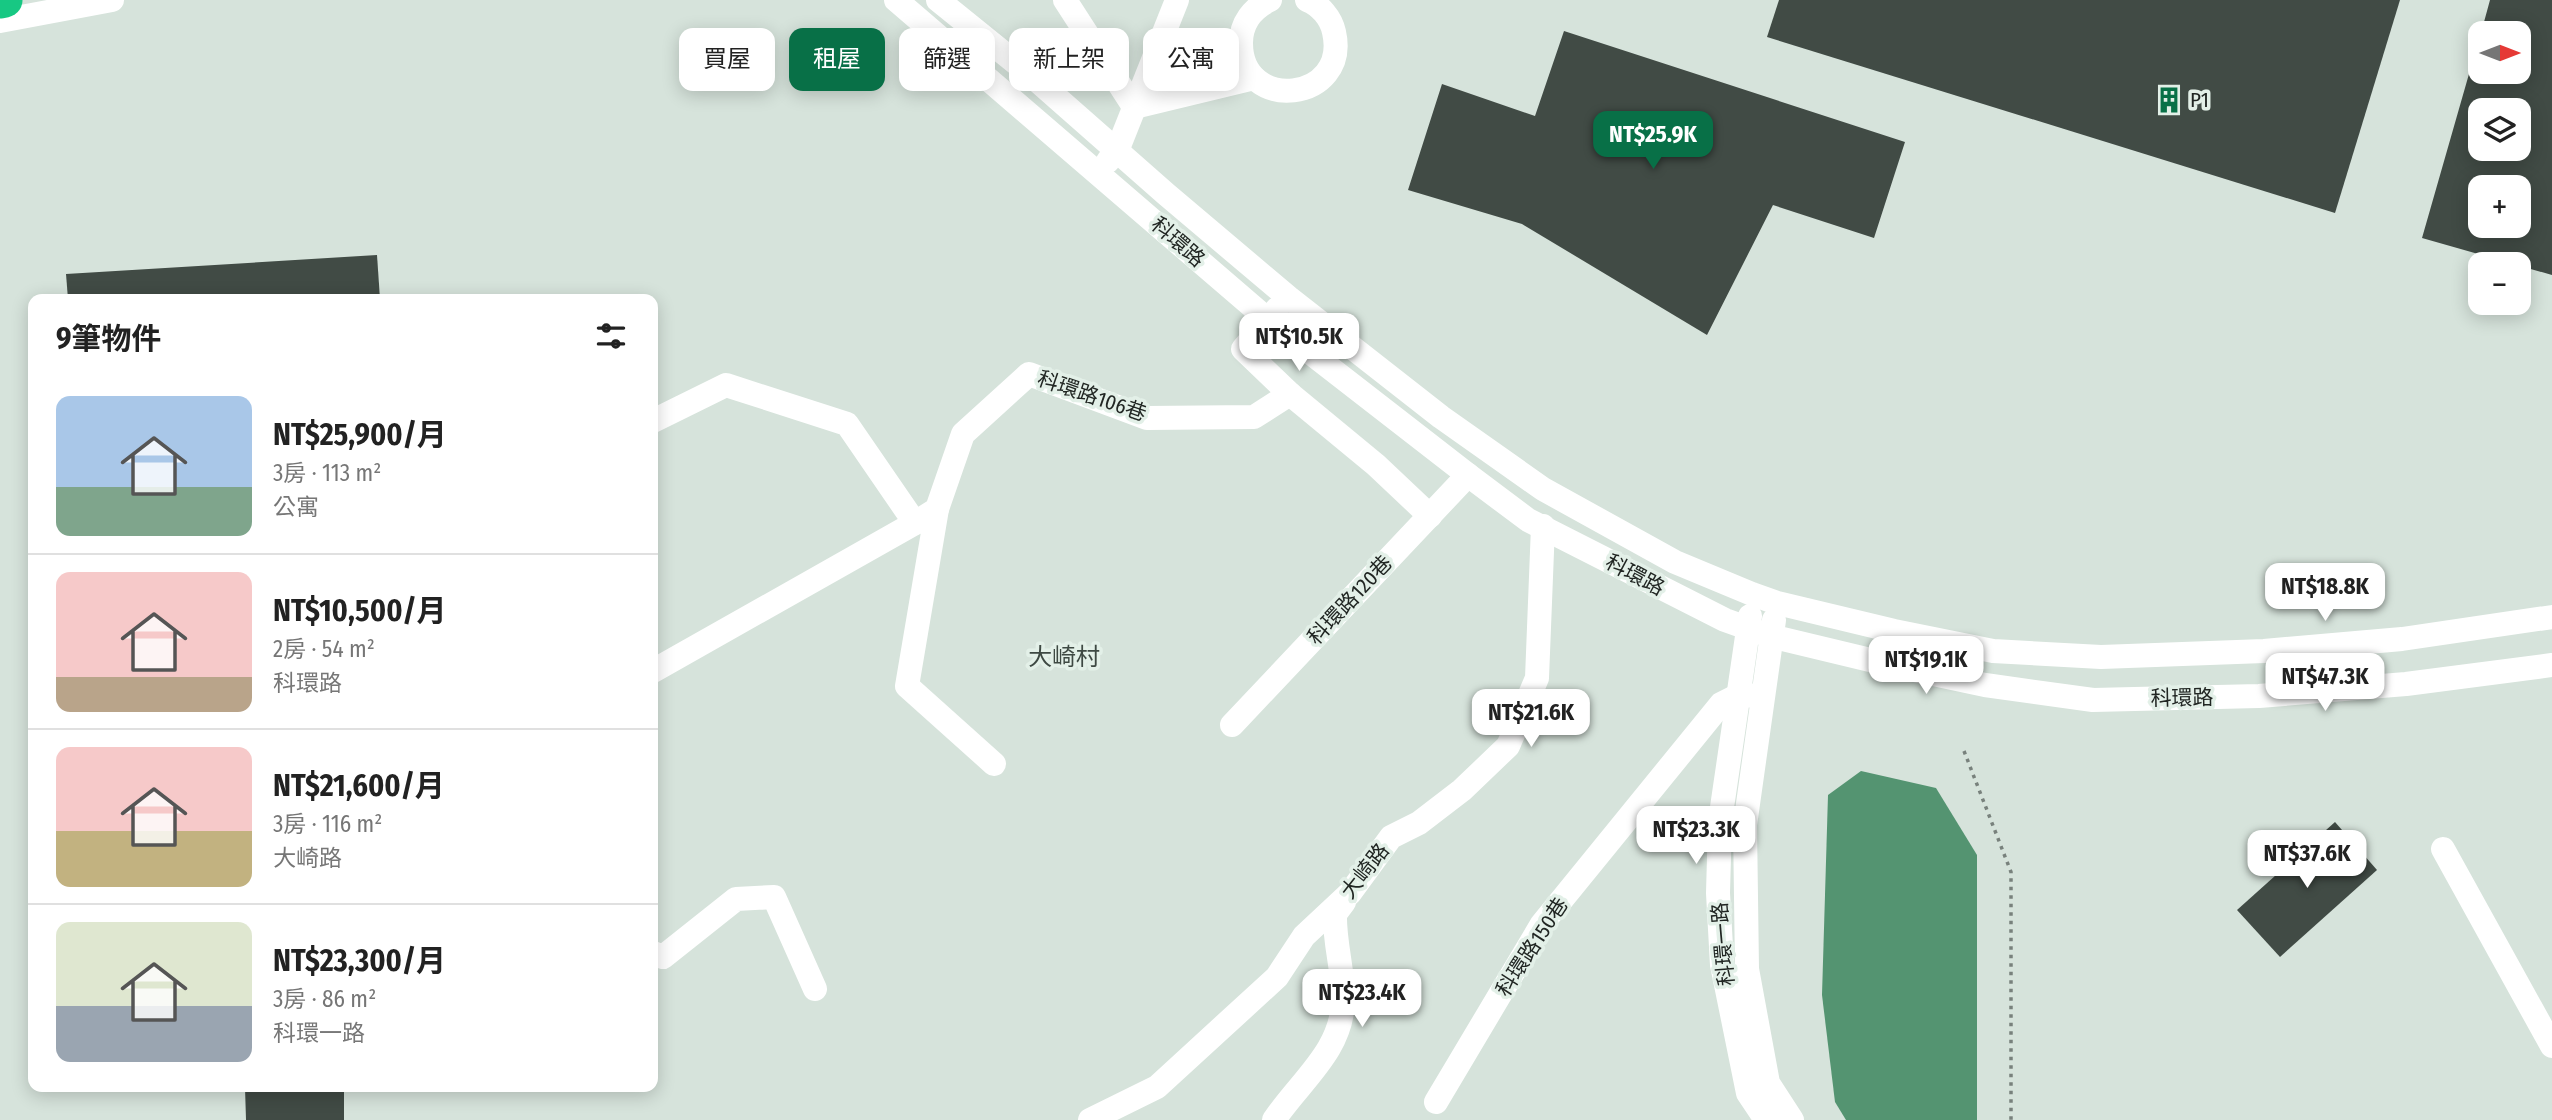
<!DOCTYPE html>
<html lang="zh-TW">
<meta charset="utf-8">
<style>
body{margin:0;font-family:"Fira Sans Condensed","Noto Sans TC",sans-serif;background:#f6f6f6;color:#222;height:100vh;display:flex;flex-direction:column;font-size:26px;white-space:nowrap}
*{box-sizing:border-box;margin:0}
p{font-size:23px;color:#767676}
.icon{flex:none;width:38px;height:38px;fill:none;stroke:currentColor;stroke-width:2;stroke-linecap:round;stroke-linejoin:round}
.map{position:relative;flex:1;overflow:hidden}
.sheet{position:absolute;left:28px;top:294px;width:630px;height:798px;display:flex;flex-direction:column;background:#fff;border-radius:14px;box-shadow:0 4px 18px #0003}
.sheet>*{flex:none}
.banner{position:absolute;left:679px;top:28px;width:665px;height:63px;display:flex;gap:14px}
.needle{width:46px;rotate:90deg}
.tools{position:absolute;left:2468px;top:21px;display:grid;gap:14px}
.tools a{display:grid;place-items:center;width:63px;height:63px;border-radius:14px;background:#fff;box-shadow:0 4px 18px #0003;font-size:35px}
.price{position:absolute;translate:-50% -60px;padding:0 16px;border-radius:14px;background:#fff;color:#222;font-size:23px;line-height:46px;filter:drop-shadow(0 2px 4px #0008)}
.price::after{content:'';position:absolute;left:50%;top:42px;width:21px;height:16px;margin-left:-10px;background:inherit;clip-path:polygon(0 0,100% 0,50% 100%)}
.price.selected{background:#087047;color:#fff}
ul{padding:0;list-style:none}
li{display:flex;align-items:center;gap:21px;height:175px;padding:0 28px}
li+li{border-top:2px solid #e0e0e0}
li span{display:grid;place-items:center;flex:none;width:196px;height:140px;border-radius:14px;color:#555}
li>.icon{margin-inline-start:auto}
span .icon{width:84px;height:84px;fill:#fffc;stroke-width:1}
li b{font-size:30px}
h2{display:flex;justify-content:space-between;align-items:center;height:84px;padding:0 28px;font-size:30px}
.chip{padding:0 24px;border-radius:14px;background:#fff;box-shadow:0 4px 18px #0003;font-size:24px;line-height:63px}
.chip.selected{background:#087047;color:#fff}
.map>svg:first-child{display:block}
.water{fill:#549471}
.building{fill:#414b45;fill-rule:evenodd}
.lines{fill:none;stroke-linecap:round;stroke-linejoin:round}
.path{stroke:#78817c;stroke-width:3.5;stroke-dasharray:3.5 5;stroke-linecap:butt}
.minor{stroke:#fff;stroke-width:24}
.highway{stroke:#17c883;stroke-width:35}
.labels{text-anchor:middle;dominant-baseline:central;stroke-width:7;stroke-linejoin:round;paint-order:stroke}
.poi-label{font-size:21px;fill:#212623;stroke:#e3f0e8;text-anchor:start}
.street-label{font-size:21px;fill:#212623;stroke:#e3f0e8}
.quarter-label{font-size:24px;fill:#3e4943;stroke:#e3f0e8}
</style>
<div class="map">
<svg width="2552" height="1120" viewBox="0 0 2552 1120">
<rect width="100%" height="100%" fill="#d6e3db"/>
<polygon class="water" points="1861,771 1936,788 1977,855 1977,1120 1846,1120 1835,1102 1822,995 1828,795"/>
<g class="building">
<polygon points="1779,0 2400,0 2335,213 1767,37"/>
<path d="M2490,0H2552V275L2422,238L2479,39L2480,72H2518V33H2481ZM2480,110H2518V149H2480ZM2480,187H2518V226H2480Z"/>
<polygon points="1564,31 1905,142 1874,238 1773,205 1707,335 1522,224 1408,190 1442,84 1535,116"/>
<polygon points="377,255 380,299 68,299 66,274"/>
<polygon points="2335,822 2377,870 2280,957 2237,910"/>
<polygon points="245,1087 344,1087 344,1120 246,1120"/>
</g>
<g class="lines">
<polyline class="path" points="1964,751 2011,872 2011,1120"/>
<g class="minor">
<polyline points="896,0 1267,319 1468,475 1528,520 1725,620 1770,636 1891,665 1985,685 2093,700 2259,696 2406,684 2552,665"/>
<polyline points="938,0 1032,76 1166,194 1289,298 1441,417 1543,489 1675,562 1752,594 1777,603 1894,631 1993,651 2101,657 2264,651 2402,639 2552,617"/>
<polyline points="1065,0 1134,107 1254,78"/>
<path d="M1270,0C1253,8 1241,23 1241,43C1241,114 1350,102 1334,32C1331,18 1320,5 1307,0"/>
<polyline points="0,21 112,0"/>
<polyline points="1108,161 1117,151 1177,0"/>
<polyline points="1290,394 1376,465 1430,516"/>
<polyline points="653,421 726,385 847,424 915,523"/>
<polyline points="937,509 907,686 994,764"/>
<polyline points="1750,616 1720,821 1718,893 1722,965 1748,1093 1766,1120"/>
<polyline points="1774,620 1745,825 1747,969 1768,1083 1792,1120"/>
<polyline points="653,671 915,523 937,509 963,434 1029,374 1147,418 1254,417 1290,394 1243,349 1277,309"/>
<polyline points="1232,725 1468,475"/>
<polyline points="2443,849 2552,1046"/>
<polyline points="653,953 663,957 736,899 774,897 815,989"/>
<polyline points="1436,1102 1542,924 1721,704 1739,695 1762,696"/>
<polyline points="1090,1120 1157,1087 1277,977 1304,936 1350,893 1391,837 1419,823 1462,790 1508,746 1537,678 1543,526"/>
<path d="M1274,1120C1300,1081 1342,1051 1343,1001C1344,972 1334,943 1335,914L1344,902"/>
</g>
<polyline class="highway" points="0,1 5,0"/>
</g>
<defs>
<g id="building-bare" transform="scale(2.1)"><path d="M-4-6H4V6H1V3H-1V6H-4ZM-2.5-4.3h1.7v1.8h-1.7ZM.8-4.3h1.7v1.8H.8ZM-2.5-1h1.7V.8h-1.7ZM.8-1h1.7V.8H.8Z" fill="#087047" stroke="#e3f0e8" stroke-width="2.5" paint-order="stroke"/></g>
</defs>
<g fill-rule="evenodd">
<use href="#building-bare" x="2169" y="100"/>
</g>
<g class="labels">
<g class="poi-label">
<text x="2190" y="100">P1</text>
</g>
<g class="street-label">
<text transform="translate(1178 242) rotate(41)">科環路</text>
<text transform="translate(1092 396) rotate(19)">科環路106巷</text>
<text transform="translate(1635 575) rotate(28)">科環路</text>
<text transform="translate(1350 600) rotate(-47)">科環路120巷</text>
<text transform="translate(2182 698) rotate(-1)">科環路</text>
<text transform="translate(1365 871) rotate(-52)">大崎路</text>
<text transform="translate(1723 944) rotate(-95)">科環一路</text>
<text transform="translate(1532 947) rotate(-57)">科環路150巷</text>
</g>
<g class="quarter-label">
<text x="1064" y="657">大崎村</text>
</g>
</g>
</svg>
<div class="tools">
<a><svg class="needle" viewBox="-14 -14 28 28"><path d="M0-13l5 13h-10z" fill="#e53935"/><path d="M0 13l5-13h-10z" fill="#767676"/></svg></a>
<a><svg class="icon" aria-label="layers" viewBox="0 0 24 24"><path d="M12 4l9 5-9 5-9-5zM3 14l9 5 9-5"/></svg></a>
<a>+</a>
<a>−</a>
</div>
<b class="price selected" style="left:1653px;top:171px">NT$25.9K</b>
<b class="price" style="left:1299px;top:373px">NT$10.5K</b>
<b class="price" style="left:2325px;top:623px">NT$18.8K</b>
<b class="price" style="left:1926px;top:696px">NT$19.1K</b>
<b class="price" style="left:2325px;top:713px">NT$47.3K</b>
<b class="price" style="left:1531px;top:749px">NT$21.6K</b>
<b class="price" style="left:1696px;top:866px">NT$23.3K</b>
<b class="price" style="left:2307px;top:890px">NT$37.6K</b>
<b class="price" style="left:1362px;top:1029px">NT$23.4K</b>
<div class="banner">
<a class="chip">買屋</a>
<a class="chip selected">租屋</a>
<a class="chip">篩選</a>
<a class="chip">新上架</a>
<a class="chip">公寓</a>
</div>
<section class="sheet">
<h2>9筆物件<svg class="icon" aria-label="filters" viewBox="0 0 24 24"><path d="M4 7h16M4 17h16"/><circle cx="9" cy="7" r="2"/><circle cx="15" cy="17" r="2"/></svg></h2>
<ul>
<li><span style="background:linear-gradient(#a9c7e8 65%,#7fa58c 0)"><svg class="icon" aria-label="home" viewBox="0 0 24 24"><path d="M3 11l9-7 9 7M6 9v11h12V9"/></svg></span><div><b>NT$25,900/月</b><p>3房 · 113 m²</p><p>公寓</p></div></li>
<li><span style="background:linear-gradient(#f6c9c9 75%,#b9a48a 0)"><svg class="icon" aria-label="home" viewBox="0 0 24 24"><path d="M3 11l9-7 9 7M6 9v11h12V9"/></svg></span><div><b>NT$10,500/月</b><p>2房 · 54 m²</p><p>科環路</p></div></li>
<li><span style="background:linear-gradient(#f6c9c9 60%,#c2b280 0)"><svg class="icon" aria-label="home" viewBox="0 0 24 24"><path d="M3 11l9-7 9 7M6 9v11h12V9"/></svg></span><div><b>NT$21,600/月</b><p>3房 · 116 m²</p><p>大崎路</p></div></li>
<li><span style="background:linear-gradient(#dfe7d0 60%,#9aa5b1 0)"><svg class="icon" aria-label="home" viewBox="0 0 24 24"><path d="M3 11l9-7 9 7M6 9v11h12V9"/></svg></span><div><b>NT$23,300/月</b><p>3房 · 86 m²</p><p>科環一路</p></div></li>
</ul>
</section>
</div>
